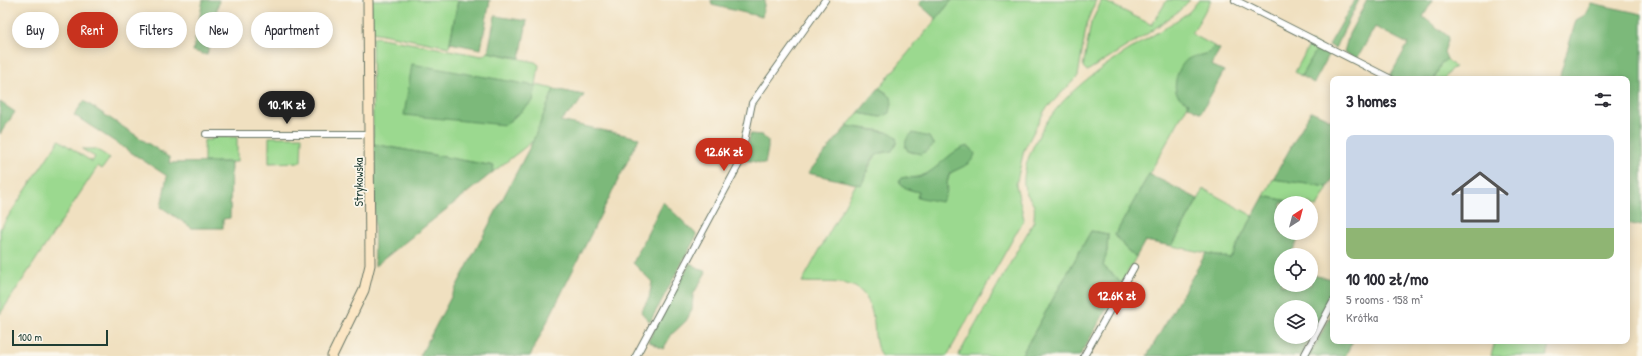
<!DOCTYPE html>
<meta charset="utf-8">
<style>
body{margin:0;font-family:"Patrick Hand",sans-serif;background:#f7f7f7;color:#2b2b33;height:100vh;display:flex;flex-direction:column;font-size:15px;white-space:nowrap}
*{box-sizing:border-box;margin:0}
p{font-size:13px;color:#7c7c81}
.icon{flex:none;width:22px;height:22px;fill:none;stroke:currentColor;stroke-width:2;stroke-linecap:round;stroke-linejoin:round}
.map{position:relative;flex:1;overflow:hidden}
.drawer{position:absolute;left:1330px;top:76px;width:300px;height:268px;display:flex;flex-direction:column;background:#fff;border-radius:8px;box-shadow:0 2px 10px #0003}
.drawer>*{flex:none}
.hud{position:absolute;left:12px;top:12px;width:380px;height:36px;display:flex;gap:8px}
.needle{width:26px;rotate:36deg}
.fabs{position:absolute;left:1274px;top:196px;display:grid;gap:8px}
.fabs a{display:grid;place-items:center;width:44px;height:44px;border-radius:50%;background:#fff;box-shadow:0 2px 10px #0003;font-size:20px}
.scale{position:absolute;left:12px;bottom:10px;width:96px;box-sizing:border-box;padding-left:4px;border:2px solid #1f3d34;border-top:0;font-size:11px;line-height:14px;white-space:nowrap;color:#1f3d34;-webkit-text-stroke:3px #fbf7ec;paint-order:stroke}
.price{position:absolute;translate:-50% -34px;padding:0 9px;border-radius:14px;background:#c8321e;color:#fff;font-size:13px;line-height:26px;filter:drop-shadow(0 1px 2px #0008)}
.price::after{content:'';position:absolute;left:50%;top:24px;width:12px;height:9px;margin-left:-6px;background:inherit;clip-path:polygon(0 0,100% 0,50% 100%)}
.price.on{background:#222;color:#fff}
ul{padding:0;list-style:none}
li{display:grid;align-content:center;gap:8px;height:212px;padding:0 16px}
li span{display:grid;place-items:center;height:124px;border-radius:8px;color:#555}
li>.icon{margin-inline-start:auto}
span .icon{width:72px;height:72px;fill:#fffc;stroke-width:1}
li b{font-size:17px}
h2{display:flex;justify-content:space-between;align-items:center;height:48px;padding:0 16px;font-size:17px}
.chip{padding:0 14px;border-radius:18px;background:#fff;box-shadow:0 2px 10px #0003;font-size:14px;line-height:36px}
.chip.on{background:#c8321e;color:#fff}
.map>svg:first-child{display:block}
.green{fill:#9bd98f;stroke:#5d8b62;fill-rule:evenodd}
.forest{fill:#7cb97a;stroke:#4e7b57}
.lines{fill:none;stroke-linecap:round;stroke-linejoin:round}
.street-casing{stroke:#687665;stroke-width:8}
.secondary-casing{stroke:#687665;stroke-width:11}
.street{stroke:#fff;stroke-width:6}
.secondary{stroke:#fbe6c4;stroke-width:9}
.labels{text-anchor:middle;dominant-baseline:central;stroke-width:3.5;stroke-linejoin:round;paint-order:stroke}
.street-label{font-size:12px;fill:#1f3d34;stroke:#fbf7ec}
</style>
<div class="map">
<svg width="1642" height="356" viewBox="0 0 1642 356">
<rect width="100%" height="100%" fill="#fbf7ec"/>
<filter id="ink" filterUnits="userSpaceOnUse"><feTurbulence type="fractalNoise" baseFrequency=".025" numOctaves="2"/><feDisplacementMap in="SourceGraphic" scale="8" xChannelSelector="R" yChannelSelector="G"/><feConvolveMatrix kernelMatrix="1 2 1 2 8 2 1 2 1" color-interpolation-filters="sRGB"/></filter>
<filter id="wash" filterUnits="userSpaceOnUse"><feTurbulence type="fractalNoise" baseFrequency=".012" numOctaves="4" result="noise"/><feDisplacementMap in="SourceGraphic" scale="16" xChannelSelector="R" yChannelSelector="G"/><feGaussianBlur stdDeviation="0.9" result="paint"/><feColorMatrix in="noise" values="0 0 0 0 0 0 0 0 0 0 0 0 0 0 0 0 0 1.4 0 .05"/><feComposite in="paint" operator="in"/></filter>
<g filter="url(#wash)">
<rect width="100%" height="100%" fill="#f0e0c0"/>
<g class="green">
<polygon points="371,0 458,0 449,47 372,32"/>
<path d="M952,0H1096L1087,22L1078,76L1045,110L1024,150L1016,185L1024,219L947,356H881C875,346 875,334 874,323C867,274 840,284 802,282L856,184L861,185C868,173 868,163 879,153C889,153 897,148 896,137L884,131L847,126L858,113L881,117L887,93L879,88ZM929,137L933,144L914,153L908,151L905,146ZM954,152L964,166L950,173L947,183L948,188L917,197L919,192L907,189L905,177C924,181 942,164 954,152Z"/>
<polygon points="1102,0 1152,25 1167,0 1190,0 1179,11 1147,34 1087,71 1083,67 1091,23"/>
<path d="M1199,0H1211L1192,34L1214,46L1211,52L1198,56L1176,81V92L1189,103L1115,235L1126,249L1136,257L1121,284L1116,277L1103,266L1107,251L1108,234L1091,231L1021,356H958L1034,221C1034,216 1035,210 1034,206C1030,197 1023,192 1024,181C1024,168 1029,155 1035,143C1065,78 1133,51 1189,12Z"/>
<path d="M376,37L482,56L488,52L535,62L539,65L536,85L554,89L533,141L492,173L494,166L373,144L372,38ZM484,77L536,86L533,101L505,125Z"/>
<polygon points="1311,42 1319,46 1301,76 1295,72"/>
<polygon points="1447,59 1455,67 1450,70 1444,79 1434,79 1441,63"/>
<polygon points="212,137 237,137 237,162 204,162 204,140 212,140"/>
<polygon points="269,137 302,137 301,162 269,163"/>
<polygon points="59,140 92,162 95,157 82,149 96,149 110,158 102,169 98,166 0,314 0,229"/>
<polygon points="1273,179 1328,187 1317,207 1311,206 1311,203 1297,203 1264,196"/>
<polygon points="1204,189 1253,216 1230,258 1172,246"/>
<polygon points="1495,341 1551,341 1547,356 1491,356"/>
</g>
<g class="forest">
<polygon points="203,0 219,0 207,55 193,51"/>
<polygon points="458,0 490,0 481,49 450,43"/>
<polygon points="711,0 765,0 762,17 712,5"/>
<polygon points="922,0 952,0 936,19 919,4"/>
<polygon points="1355,0 1359,0 1335,48 1329,45"/>
<polygon points="1367,0 1433,0 1423,17 1449,37 1444,52 1447,59 1441,63 1434,79 1396,79 1390,76 1408,44 1375,27 1357,59 1344,52 1349,34"/>
<polygon points="1591,3 1642,14 1642,226 1627,223 1627,79 1559,79 1576,20 1585,15"/>
<polygon points="495,16 527,21 520,58 488,52"/>
<path d="M1214,46L1220,49L1211,65L1224,71L1201,113L1188,106L1189,103C1184,101 1180,99 1177,94C1172,84 1179,65 1188,59C1198,53 1208,58 1214,46Z"/>
<polygon points="1319,46 1328,51 1329,55 1314,83 1301,76"/>
<polygon points="412,64 536,86 533,101 505,125 404,115"/>
<polygon points="879,88 891,97 892,103 890,113 881,117 858,113"/>
<polygon points="554,89 584,95 576,107 560,121 639,138 530,356 420,356 533,141"/>
<polygon points="84,101 170,158 169,163 231,162 230,218 223,219 223,228 192,228 161,207 167,176 74,115"/>
<polygon points="0,102 15,112 0,134"/>
<polygon points="1311,111 1333,121 1333,178 1328,187 1273,179"/>
<path d="M847,126L891,133L896,137L897,142L892,151C888,152 882,152 879,154C867,159 867,176 861,185L808,173Z"/>
<path d="M913,133L929,137L933,144H935L922,154L908,151C903,144 906,137 913,133Z"/>
<polygon points="750,134 762,135 768,141 768,148 765,164 746,160"/>
<polygon points="373,144 494,166 492,173 375,266"/>
<path d="M967,146L971,148L975,154C972,165 959,168 950,173C944,184 951,193 941,202L917,197L919,192C911,190 903,189 899,181L901,178C907,176 913,179 920,177C938,170 949,151 967,146Z"/>
<polygon points="1149,174 1198,199 1172,246 1145,241 1136,257 1126,249 1115,235"/>
<polygon points="1264,196 1297,203 1281,203 1281,233 1302,233 1290,255 1281,255 1281,285 1311,285 1311,275 1333,279 1333,296 1311,336 1311,307 1281,307 1281,337 1311,337 1300,356 1147,356 1206,253 1230,258"/>
<polygon points="663,202 697,235 650,322 641,312 649,298 652,282 633,263"/>
<polygon points="1091,231 1108,234 1107,251 1103,266 1116,277 1121,284 1080,356 1021,356"/>
<polygon points="690,263 706,272 693,295 692,310 686,321 672,334 663,349 648,341"/>
<polygon points="1333,312 1333,341 1353,341 1345,356 1309,356"/>
</g>
</g>
<g filter="url(#ink)">
<g class="lines">
<g class="street-casing">
<g id="street">
<polyline points="1235,0 1391,79"/>
<polyline points="206,134 369,134"/>
<polyline points="636,356 740,162 752,103 825,0"/>
<polyline points="1084,356 1134,267"/>
<polyline points="1304,356 1333,302"/>
</g>
</g>
<g class="secondary-casing">
<polyline id="secondary" points="332,356 364,290 370,265 368,0"/>
</g>
<use href="#street" class="street"/>
<use href="#secondary" class="secondary"/>
</g>
</g>
<g class="labels">
<g class="street-label">
<text transform="translate(358 182) rotate(-90)">Strykowska</text>
</g>
</g>
</svg>
<div class="fabs">
<a><svg class="needle" viewBox="-14 -14 28 28"><path d="M0-13l5 13h-10z" fill="#e53935"/><path d="M0 13l5-13h-10z" fill="#7c7c81"/></svg></a>
<a><svg class="icon" aria-label="locate" viewBox="0 0 24 24"><circle cx="12" cy="12" r="6"/><path d="M12 2v4M12 18v4M2 12h4M18 12h4"/></svg></a>
<a><svg class="icon" aria-label="layers" viewBox="0 0 24 24"><path d="M12 4l9 5-9 5-9-5zM3 14l9 5 9-5"/></svg></a>
</div>
<div class="scale">100 m</div>
<b class="price on" style="left:287px;top:125px">10.1K zł</b>
<b class="price" style="left:724px;top:172px">12.6K zł</b>
<b class="price" style="left:1117px;top:316px">12.6K zł</b>
<div class="hud">
<a class="chip">Buy</a>
<a class="chip on">Rent</a>
<a class="chip">Filters</a>
<a class="chip">New</a>
<a class="chip">Apartment</a>
</div>
<section class="drawer">
<h2>3 homes<svg class="icon" aria-label="filters" viewBox="0 0 24 24"><path d="M4 7h16M4 17h16"/><circle cx="9" cy="7" r="2"/><circle cx="15" cy="17" r="2"/></svg></h2>
<ul>
<li><span style="background:linear-gradient(#c9d6e8 75%,#8fb573 0)"><svg class="icon" aria-label="home" viewBox="0 0 24 24"><path d="M3 11l9-7 9 7M6 9v11h12V9"/></svg></span><div><b>10 100 zł/mo</b><p>5 rooms · 158 m²</p><p>Krótka</p></div></li>
</ul>
</section>
</div>
